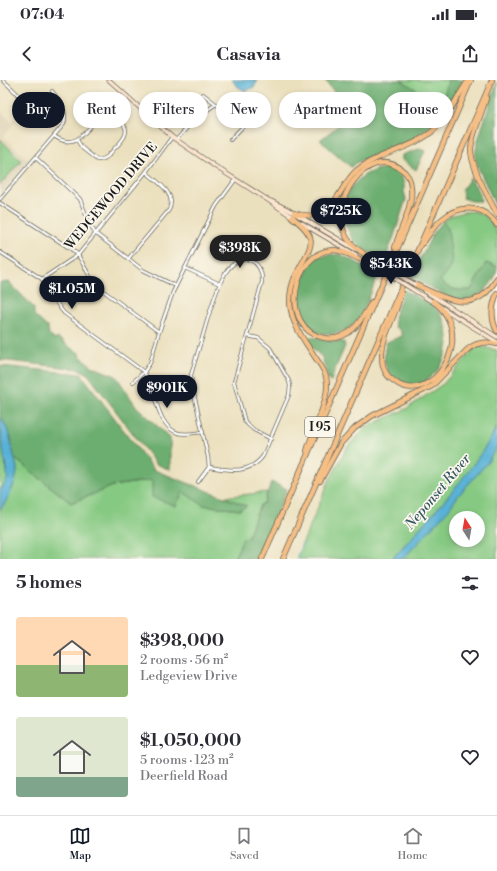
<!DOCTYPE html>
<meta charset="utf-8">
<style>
body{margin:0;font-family:"Libre Bodoni",serif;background:#f7f7f7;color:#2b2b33;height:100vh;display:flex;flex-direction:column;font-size:15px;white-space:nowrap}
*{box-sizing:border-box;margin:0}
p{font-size:13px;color:#7c7c81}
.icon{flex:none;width:22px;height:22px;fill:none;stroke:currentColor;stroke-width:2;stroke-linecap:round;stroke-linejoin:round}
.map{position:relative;height:479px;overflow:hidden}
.panel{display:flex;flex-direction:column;background:#fff;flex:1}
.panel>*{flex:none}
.guide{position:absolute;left:12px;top:12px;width:473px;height:36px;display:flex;gap:8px}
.needle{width:26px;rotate:349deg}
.fabs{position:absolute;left:449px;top:431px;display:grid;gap:8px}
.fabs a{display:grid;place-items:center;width:36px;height:36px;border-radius:50%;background:#fff;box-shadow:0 2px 6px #0003;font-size:20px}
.price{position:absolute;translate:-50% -34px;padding:0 9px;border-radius:14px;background:#111827;color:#fff;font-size:13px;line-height:26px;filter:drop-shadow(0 1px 2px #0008)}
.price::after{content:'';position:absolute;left:50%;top:24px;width:12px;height:9px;margin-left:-6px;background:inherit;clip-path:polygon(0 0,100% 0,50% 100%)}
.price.selected{background:#222;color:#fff}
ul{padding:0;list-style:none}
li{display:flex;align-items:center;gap:12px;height:100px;padding:0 16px}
li span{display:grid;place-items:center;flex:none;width:112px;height:80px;border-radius:4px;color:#555}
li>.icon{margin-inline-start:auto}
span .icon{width:48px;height:48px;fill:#fffc;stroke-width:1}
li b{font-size:17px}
h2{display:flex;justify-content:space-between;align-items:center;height:48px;padding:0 16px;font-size:17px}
.tag{padding:0 14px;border-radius:18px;background:#fff;box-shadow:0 2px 6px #0003;font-size:14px;line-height:36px}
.tag.selected{background:#111827;color:#fff}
.status{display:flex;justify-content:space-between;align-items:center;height:28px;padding:0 20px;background:#fff;direction:ltr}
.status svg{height:11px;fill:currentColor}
header{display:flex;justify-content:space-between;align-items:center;height:52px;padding:0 16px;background:#fff;font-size:18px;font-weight:700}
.tabs{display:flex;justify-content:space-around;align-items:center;height:56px;border-top:1px solid #e1e1e2;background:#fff;font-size:11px;color:#7c7c81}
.tabs a{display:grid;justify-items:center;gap:2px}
.tabs .selected{color:#111827}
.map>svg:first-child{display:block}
.built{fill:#ddd2b4}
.green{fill:#86c982;stroke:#51724f;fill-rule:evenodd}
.forest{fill:#6cad70;stroke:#446446}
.water{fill:#59b1d6;stroke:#3a6679}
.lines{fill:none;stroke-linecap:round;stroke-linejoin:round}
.stream{stroke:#59b1d6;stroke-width:1}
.street-casing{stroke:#646155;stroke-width:4}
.secondary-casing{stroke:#646155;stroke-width:5}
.highway-casing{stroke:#646155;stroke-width:6}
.street{stroke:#fff;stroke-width:2.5}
.secondary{stroke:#fbe5cf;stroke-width:3.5}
.highway{stroke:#f5bf86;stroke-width:4.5}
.secondary-bridge-casing{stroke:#646155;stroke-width:5;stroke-linecap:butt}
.secondary-bridge{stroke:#fbe5cf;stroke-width:3.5}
.labels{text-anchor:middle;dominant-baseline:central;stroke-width:3.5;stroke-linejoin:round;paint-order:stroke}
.shield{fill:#fbf7ec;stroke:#5f5e5a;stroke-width:1}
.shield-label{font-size:12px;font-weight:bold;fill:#1c1c1c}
.street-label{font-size:13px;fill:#1c1c1c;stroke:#fbf7ec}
.water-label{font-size:14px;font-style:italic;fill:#345866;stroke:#fbf7ec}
</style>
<div class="status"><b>07:04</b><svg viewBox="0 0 49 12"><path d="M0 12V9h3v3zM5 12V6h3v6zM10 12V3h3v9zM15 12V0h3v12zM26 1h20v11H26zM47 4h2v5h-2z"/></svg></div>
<header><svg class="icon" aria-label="back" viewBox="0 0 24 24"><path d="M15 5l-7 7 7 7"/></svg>Casavia<svg class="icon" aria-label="share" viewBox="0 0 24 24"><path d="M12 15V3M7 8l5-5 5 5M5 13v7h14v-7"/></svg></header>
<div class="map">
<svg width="497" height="479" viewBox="0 0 497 479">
<rect width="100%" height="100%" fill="#fbf7ec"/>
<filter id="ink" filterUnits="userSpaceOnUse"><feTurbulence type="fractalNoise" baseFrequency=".025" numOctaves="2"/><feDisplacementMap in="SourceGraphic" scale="8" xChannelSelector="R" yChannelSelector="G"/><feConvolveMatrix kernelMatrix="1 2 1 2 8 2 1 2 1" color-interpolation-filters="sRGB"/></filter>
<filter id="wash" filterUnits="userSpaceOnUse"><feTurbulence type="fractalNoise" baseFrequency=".012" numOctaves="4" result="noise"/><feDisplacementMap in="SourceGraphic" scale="16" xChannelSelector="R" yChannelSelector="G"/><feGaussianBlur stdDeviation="0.9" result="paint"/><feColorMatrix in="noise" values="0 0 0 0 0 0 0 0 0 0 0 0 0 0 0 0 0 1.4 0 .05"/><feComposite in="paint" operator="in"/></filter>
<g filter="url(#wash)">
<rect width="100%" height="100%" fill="#ebe0be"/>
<polygon class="built" points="0,31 12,42 17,36 18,38 3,57 29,80 0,115"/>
<g class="green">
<polygon points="401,0 447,0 448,1 445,13 436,25 430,24 415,9"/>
<polygon points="0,59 20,79 20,82 0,105"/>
<path d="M463,132C467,132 472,131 476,132C486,134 494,145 497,155V187L486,183L471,210C457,211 450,210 439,201L449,189L448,148L443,141L451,136Z"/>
<polygon points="477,266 497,270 497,347 489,362 472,387 455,409 392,479 296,479 329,401 348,366 367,347 406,329 443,304"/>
<polygon points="0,350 2,357 2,366 13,377 71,423 113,406 153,400 183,411 203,425 239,430 247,426 224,417 267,412 264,423 260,425 248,457 243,458 234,479 0,479"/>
<path d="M497,358V479H396ZM456,438H478V460H456Z"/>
</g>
<g class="forest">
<path d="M325,0H401L415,9L430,24L436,25L445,13L448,1L447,0H463C447,32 430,54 395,67C381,73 363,77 351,87L320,60L352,35Z"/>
<polygon points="497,2 497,129 478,87 475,77 477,63"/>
<polygon points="419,69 425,71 416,90 402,80 402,75"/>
<path d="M386,88L394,91L401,97L404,103V112L406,119L393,159L384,181C375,175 361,170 354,161C350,156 348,150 346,144C338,116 357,91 386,88Z"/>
<polygon points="470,98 479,112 481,121 472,121 463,118 462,110"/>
<path d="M443,141L448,148L452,180L449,189L440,201C450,210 457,211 471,210L486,183L497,187C497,194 493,201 488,207C482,214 471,220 461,220C451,221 421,202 411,196L434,152Z"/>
<path d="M339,174L356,182L378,195C371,211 366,231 354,244C341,257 317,258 305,243C294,229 297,207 305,193C308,188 313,180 318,177C324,174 333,175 339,174Z"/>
<polygon points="9,202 34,228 34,235 48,248 49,254 55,260 58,258 72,269 78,272 81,277 93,287 116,296 136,326 170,358 170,390 156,384 87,293 79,289 0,280 0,203"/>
<path d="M404,210C414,216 428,221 436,229C457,250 449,289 423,302C417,305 411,304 405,303C385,299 381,278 387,262L402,256L400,250L395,247L394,237Z"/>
<polygon points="312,257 331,261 344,262 345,266 336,287 331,301 329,301 322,277 312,268 306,258"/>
<polygon points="0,286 81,294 154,390 247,426 239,430 203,425 183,412 176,426 152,417 152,400 113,406 71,423 13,377 11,358 0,337"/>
<polygon points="271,402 287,409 257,479 234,479 243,458 248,457 260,425 264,423"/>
</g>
<g class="water">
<polygon points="232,0 257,0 257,2 254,7 245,11 237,6"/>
<path d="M0,337C8,347 11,359 13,372C14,377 16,382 17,387C18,400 8,420 0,430V411L8,398L2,366Z"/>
<path d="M497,347V366L488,382L458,416L449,429L403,479H392C429,437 470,397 497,347Z"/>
</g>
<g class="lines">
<polyline class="stream" points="296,479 302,463"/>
</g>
</g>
<g filter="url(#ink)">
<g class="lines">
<g class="street-casing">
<g id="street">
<polyline points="3,0 36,32"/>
<polyline points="203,14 243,45"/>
<path d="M54,56C85,78 94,25 112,33C115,35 119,39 121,41C132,52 122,61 114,69C109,75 106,80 97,80L82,68L77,60"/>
<polyline points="177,59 196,38 216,24"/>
<polyline points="230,60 266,22"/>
<polyline points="36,78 80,119 89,143 95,153 143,190 176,206"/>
<path d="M0,119L64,44C68,30 60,21 52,11"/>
<polyline points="0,123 74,171 78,175 94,204 159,252"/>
<path d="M0,172L42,199L60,228L64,233L144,292C147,297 150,301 151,306C157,322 160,347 178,353C186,355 195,353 203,352"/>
<path d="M128,179L169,130C177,113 157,102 146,92"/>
<polyline points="185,188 220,204"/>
<polyline points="42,199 78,175 146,92 172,57"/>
<polyline points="133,302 144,292 150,283 159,252 173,212 216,126 235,100"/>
<path d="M209,387L208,377L192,305L191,295C196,277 202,259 207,241C212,225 217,206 226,192C239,172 263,177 262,202L234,302L245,342L254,350L271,359"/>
<path d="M198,402L209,387C229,390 249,395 263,376L289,315L290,306L289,301L270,268L258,258L247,256"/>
</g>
</g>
<g class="secondary-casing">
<g id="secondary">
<polyline points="109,0 172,57 219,89 268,120 294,138"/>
<polyline points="271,121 287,129 355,169"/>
<polyline points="300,142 356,175"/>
<polyline points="366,176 380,184"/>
<polyline points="412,209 497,262"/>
<polyline points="425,211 497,257"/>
</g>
</g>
<g class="highway-casing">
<g id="highway">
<path d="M486,18C482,34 473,51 471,68C470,86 489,118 497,134"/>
<path d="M294,133C303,136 314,137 323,132C338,123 343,103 356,91C378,72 413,70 436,48C450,34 457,16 469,0"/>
<path d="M292,137C322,160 310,166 297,193C292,202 290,212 290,222C291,244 304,260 315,277C321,286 327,293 327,304C328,323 312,352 307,371"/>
<path d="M423,163C429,155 433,147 441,140C459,124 483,124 497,145"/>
<path d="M367,176C360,171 352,166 347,158C325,122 369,64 401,89C407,93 411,100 411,107C414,126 399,150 395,168"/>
<path d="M414,204C446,218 475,238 497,198"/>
<path d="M401,213C397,234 381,257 382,277C382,287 386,296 394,301C429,330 481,257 433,221"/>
<path d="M497,213C492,226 490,238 497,251"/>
<path d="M372,222C366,231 361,242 353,249C345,256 335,260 325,258C278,250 292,171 333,170C346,170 365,183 378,188"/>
<path d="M320,401L341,363L355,348L372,336L432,306L467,270C476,262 486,261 497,264"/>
<polyline points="262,479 471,0"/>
<polyline points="283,479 492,0"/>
</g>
</g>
<use href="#street" class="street"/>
<use href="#secondary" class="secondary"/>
<use href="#highway" class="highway"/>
<g class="secondary-bridge-casing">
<g id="secondary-bridge">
<polyline points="380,184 414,204"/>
<polyline points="378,188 412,209"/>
</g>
</g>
<use href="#secondary-bridge" class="secondary-bridge"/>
</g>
</g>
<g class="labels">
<rect class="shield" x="305" y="337" width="30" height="20" rx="3"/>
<g class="shield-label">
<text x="320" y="347">I 95</text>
</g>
<g class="street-label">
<text transform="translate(111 116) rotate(-50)">WEDGEWOOD DRIVE</text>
</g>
<g class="water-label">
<text transform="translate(438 412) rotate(-50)">Neponset River</text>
</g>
</g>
</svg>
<div class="fabs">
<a><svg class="needle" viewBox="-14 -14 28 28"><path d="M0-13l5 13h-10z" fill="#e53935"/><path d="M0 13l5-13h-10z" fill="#7c7c81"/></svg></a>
</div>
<b class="price" style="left:341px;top:152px">$725K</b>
<b class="price selected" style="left:240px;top:189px">$398K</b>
<b class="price" style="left:391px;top:205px">$543K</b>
<b class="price" style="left:72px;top:230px">$1.05M</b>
<b class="price" style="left:167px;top:329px">$901K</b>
<div class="guide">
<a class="tag selected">Buy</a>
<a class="tag">Rent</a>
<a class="tag">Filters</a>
<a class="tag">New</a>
<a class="tag">Apartment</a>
<a class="tag">House</a>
</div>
</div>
<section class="panel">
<h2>5 homes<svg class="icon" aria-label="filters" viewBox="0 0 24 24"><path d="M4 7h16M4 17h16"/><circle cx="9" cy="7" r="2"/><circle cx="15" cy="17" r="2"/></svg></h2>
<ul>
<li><span style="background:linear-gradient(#ffd9b3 60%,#8fb573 0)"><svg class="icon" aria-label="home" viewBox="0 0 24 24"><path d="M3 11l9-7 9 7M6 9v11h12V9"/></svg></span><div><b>$398,000</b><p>2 rooms · 56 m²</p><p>Ledgeview Drive</p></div><svg class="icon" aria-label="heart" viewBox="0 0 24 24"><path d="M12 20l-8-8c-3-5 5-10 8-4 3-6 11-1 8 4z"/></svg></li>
<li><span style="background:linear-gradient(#dfe7d0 75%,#7fa58c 0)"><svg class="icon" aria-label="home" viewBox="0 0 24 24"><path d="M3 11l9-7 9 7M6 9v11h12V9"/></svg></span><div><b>$1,050,000</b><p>5 rooms · 123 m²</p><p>Deerfield Road</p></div><svg class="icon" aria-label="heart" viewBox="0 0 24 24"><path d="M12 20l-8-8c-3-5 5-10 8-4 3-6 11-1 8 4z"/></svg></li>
</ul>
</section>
<nav class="tabs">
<a class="selected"><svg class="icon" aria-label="map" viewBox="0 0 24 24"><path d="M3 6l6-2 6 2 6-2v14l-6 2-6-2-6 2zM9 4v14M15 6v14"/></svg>Map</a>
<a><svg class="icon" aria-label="saved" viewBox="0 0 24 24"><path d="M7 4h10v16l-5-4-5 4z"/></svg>Saved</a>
<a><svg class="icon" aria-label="home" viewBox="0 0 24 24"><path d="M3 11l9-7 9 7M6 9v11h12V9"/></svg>Home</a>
</nav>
